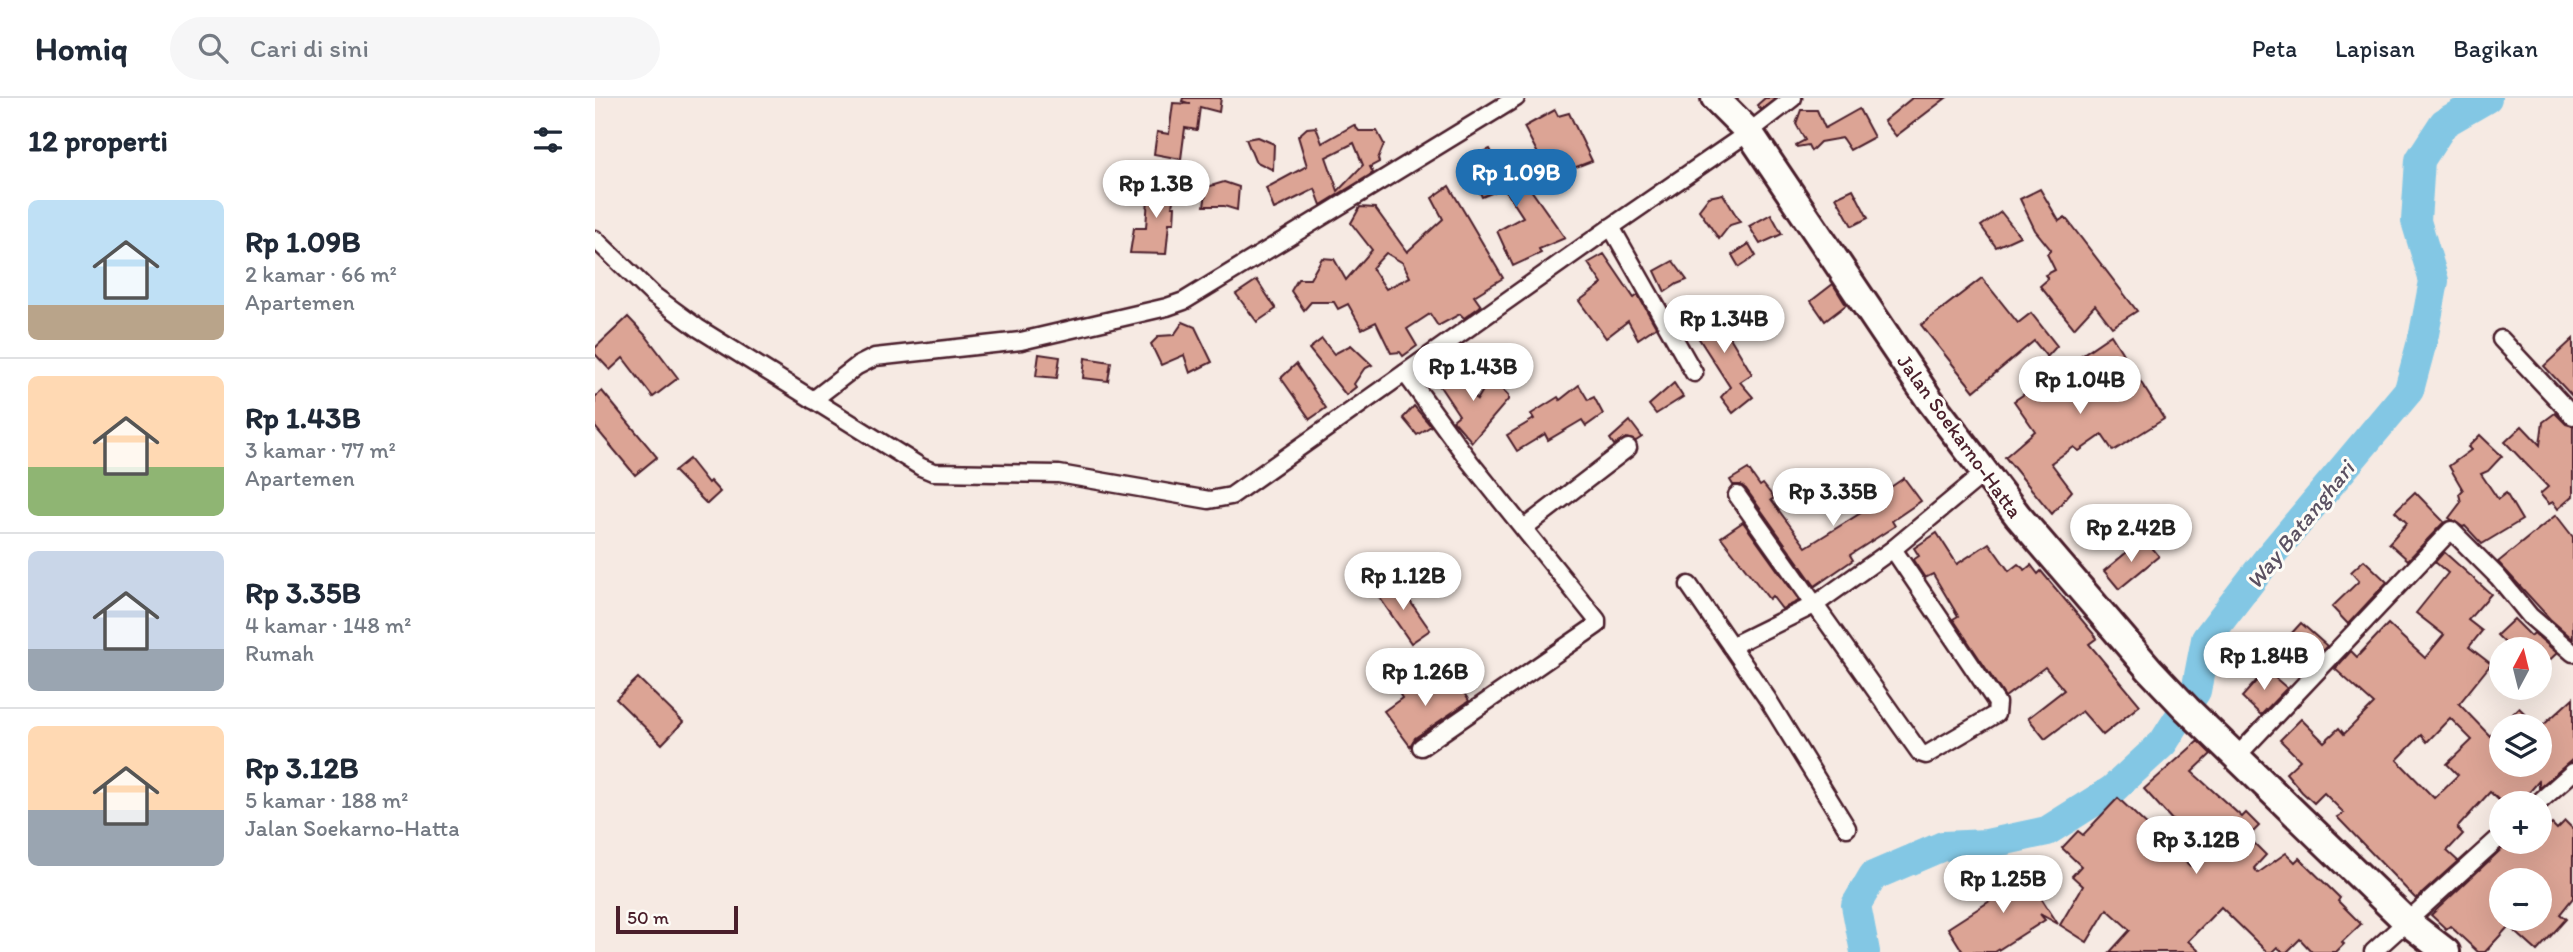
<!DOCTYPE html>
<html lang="id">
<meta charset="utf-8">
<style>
body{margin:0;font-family:Itim,sans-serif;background:#f6f6f7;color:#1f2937;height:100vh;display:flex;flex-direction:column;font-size:26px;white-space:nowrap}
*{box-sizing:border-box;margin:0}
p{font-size:23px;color:#747a83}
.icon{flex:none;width:38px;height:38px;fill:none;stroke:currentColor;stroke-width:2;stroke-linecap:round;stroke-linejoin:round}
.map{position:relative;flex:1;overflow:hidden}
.side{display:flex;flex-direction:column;background:#fff;width:595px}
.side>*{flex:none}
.needle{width:46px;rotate:7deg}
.fabs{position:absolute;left:1894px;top:539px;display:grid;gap:14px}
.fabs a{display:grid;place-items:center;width:63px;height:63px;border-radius:50%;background:#fff;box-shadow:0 7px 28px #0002;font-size:35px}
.scale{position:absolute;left:21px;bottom:18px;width:122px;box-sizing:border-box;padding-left:7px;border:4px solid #4a1f2b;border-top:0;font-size:19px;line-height:24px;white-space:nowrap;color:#4a1f2b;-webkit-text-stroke:5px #fdfcf7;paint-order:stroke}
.price{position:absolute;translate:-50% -60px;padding:0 16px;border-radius:24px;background:#fff;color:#222;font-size:23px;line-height:46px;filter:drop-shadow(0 2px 4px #0008)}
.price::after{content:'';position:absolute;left:50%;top:42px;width:21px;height:16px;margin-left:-10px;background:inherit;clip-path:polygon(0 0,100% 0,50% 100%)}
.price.on{background:#1f6fb2;color:#fff}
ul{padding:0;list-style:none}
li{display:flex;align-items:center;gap:21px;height:175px;padding:0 28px}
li+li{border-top:2px solid #e0e1e3}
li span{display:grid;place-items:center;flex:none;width:196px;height:140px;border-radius:10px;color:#555}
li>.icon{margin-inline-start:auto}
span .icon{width:84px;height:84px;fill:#fffc;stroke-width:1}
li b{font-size:30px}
h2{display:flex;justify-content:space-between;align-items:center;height:84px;padding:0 28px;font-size:30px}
header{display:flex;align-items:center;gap:42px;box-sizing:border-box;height:98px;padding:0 35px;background:#fff;border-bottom:2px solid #e0e1e3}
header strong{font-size:33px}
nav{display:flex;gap:38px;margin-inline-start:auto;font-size:24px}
.search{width:490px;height:63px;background:#f6f6f7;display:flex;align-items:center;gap:18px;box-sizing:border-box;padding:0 24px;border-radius:38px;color:#747a83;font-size:26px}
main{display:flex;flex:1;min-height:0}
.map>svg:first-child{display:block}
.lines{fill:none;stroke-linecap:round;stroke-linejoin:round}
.river{stroke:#83c7e4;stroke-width:30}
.building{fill:#dca495;stroke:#4a1f2b;stroke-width:2;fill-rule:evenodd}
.minor-casing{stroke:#4a1f2b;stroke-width:21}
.primary-casing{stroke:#4a1f2b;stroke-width:32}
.minor{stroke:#fdfcf7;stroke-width:16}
.primary{stroke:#fdfcf7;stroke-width:26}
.labels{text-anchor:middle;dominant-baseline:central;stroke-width:6;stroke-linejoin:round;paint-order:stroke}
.street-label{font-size:21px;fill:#4a1f2b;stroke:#fdfcf7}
.water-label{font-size:23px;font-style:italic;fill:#5b5162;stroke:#fdfcf7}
</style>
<header>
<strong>Homiq</strong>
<div class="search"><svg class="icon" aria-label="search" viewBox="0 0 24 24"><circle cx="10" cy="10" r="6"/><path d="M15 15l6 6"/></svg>Cari di sini</div>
<nav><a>Peta</a><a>Lapisan</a><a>Bagikan</a></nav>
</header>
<main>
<section class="side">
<h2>12 properti<svg class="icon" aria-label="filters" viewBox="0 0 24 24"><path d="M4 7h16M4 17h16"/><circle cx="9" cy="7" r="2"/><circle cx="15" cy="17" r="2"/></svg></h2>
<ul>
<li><span style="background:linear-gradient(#bfe0f5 75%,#b9a48a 0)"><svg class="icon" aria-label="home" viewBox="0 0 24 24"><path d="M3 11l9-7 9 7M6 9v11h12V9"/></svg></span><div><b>Rp 1.09B</b><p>2 kamar · 66 m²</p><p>Apartemen</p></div></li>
<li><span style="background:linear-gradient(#ffd9b3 65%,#8fb573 0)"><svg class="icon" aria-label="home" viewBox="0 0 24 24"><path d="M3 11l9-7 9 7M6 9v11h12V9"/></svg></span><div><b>Rp 1.43B</b><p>3 kamar · 77 m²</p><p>Apartemen</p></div></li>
<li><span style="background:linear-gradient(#c9d6e8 70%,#9aa5b1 0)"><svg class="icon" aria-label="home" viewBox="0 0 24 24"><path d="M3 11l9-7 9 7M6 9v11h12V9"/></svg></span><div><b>Rp 3.35B</b><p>4 kamar · 148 m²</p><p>Rumah</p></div></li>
<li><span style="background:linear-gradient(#ffd9b3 60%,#9aa5b1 0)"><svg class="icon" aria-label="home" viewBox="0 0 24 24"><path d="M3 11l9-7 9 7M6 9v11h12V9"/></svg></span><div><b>Rp 3.12B</b><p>5 kamar · 188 m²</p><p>Jalan Soekarno-Hatta</p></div></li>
</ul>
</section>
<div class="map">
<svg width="1978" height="854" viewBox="0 0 1978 854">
<rect width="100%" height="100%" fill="#f6eae3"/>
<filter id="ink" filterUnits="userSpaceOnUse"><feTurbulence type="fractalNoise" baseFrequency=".0143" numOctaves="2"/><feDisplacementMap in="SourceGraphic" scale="14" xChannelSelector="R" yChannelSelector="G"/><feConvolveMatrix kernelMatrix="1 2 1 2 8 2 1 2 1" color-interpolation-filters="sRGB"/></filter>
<g filter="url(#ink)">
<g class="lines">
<polyline class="river" points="1270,854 1261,807 1278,778 1348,748 1392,746 1452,733 1517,692 1568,645 1601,593 1611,541 1675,458 1814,292 1829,236 1839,183 1821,123 1825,62 1849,25 1892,0"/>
</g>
<g class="building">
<polygon points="588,0 626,0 624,14 605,9 602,32 590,30 586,61 559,56 562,34 574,36 578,5 596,6 587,3"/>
<polygon points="1170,0 1181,0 1166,12 1162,7"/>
<polygon points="1317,0 1351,0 1301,38 1289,23"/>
<polygon points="1264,11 1279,39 1255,52 1247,40 1225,44 1216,53 1213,47 1202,49 1201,47 1210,42 1201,26 1206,12 1222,12 1230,30"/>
<polygon points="960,12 963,18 974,15 997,63 955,79 929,29"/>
<path d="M759,27L764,33H782L789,46L783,61L784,64L775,69L778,75L726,107L720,91L679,111L671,90L712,68L703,38L712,30L721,29L727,45ZM759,45L768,67L743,93L731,59Z"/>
<polygon points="663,39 679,46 678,72 660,63 651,41"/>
<polygon points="895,51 907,74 919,68 970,140 944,151 946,155 918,168 902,133 928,119 909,90 887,99 870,62"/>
<polygon points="554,84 582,84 577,108 580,108 579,125 574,125 571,156 535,155 539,130 551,130"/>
<polygon points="629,84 644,89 642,112 629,108 609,108 612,89"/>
<path d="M854,88L908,180L879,198L886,208L869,220L865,216L843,228L835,216L812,231L822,248L808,258L805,254L796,255L781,224L767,231L753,206L743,211L739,204H716L709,212L696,193L703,181H715L727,160L739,161L751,182L777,152L756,125L765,109L780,110L812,154L848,121L837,100ZM791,155L808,165L815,179L791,191L777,170Z"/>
<polygon points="1258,91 1273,120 1257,128 1241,99"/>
<polygon points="1445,91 1464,123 1470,119 1542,213 1517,229 1500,207 1479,230 1445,188 1453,181 1450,177 1460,172 1452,156 1456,152 1440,132 1425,101"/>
<polygon points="1128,96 1145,124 1135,127 1124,141 1104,112 1114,99"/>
<polygon points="1406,114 1425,138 1401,149 1386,128"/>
<polygon points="1176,116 1187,136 1165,146 1154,128"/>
<polygon points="1154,146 1161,158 1144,169 1137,157"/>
<polygon points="1009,156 1039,200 1043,197 1061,229 1043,241 1033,223 1011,240 984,203 1007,186 993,165"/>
<polygon points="1078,163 1092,182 1082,186 1070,194 1060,173"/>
<polygon points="1387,180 1423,225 1436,215 1462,248 1452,259 1439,243 1379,293 1326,227"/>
<polygon points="662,182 681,211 662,224 641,196"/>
<polygon points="1238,186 1251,207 1230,223 1216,203"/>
<polygon points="1126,207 1138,227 1130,231 1157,276 1145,284 1158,299 1138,315 1126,299 1135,289 1094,225"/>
<polygon points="33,219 51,238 83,280 58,299 28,260 15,272 0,256 0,250"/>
<polygon points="588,224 600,229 617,264 595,275 589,257 566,267 556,246 564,238 579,237"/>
<polygon points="1516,237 1569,321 1518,353 1507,337 1484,353 1479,349 1456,365 1477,393 1457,416 1410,359 1440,333 1419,303"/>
<polygon points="727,241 739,256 756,247 777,267 769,271 759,286 761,289 751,297 714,251"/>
<polygon points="1978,241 1978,299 1949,268"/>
<polygon points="444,256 465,259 462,280 441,278"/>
<polygon points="490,260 516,264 513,283 488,280"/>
<polygon points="701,266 731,310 715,321 686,280"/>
<polygon points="863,270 882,302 896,279 913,298 913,302 877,344 858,322 864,317 842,284"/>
<polygon points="1079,285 1088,299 1061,316 1054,307"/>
<polygon points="984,287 993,302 999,299 1008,316 991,328 987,322 953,342 950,336 922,353 912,337 939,321 936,316 963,299 965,302"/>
<polygon points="7,293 62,359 40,377 0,329 0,299"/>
<polygon points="819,308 836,328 822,337 808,320"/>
<polygon points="1960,315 1971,326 1978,328 1978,398 1963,411 1958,404 1954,406 1945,396 1953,389 1910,344 1927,328 1945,347 1948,324"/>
<polygon points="1035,323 1047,339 1041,343 1031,340 1019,347 1015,341"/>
<polygon points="1885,337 1907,358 1893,373 1886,376 1903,401 1911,395 1927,422 1887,446 1870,428 1868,429 1854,420 1866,404 1864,396 1868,392 1854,368 1876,352 1873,349"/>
<polygon points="94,361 113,385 115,383 125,394 112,406 79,373"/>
<polygon points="1153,371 1165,388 1168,386 1179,400 1176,402 1211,449 1293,398 1290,393 1309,380 1326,403 1297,423 1300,428 1255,457 1258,462 1220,488 1151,391 1146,387 1138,387 1135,382"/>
<polygon points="1820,394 1849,424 1813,462 1794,445 1812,425 1800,413"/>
<polygon points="1961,417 1978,439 1978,541 1955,521 1903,464"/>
<polygon points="1148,424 1204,502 1202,504 1187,511 1177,498 1174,501 1126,439"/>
<polygon points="1342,435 1362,466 1394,445 1414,473 1423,466 1430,472 1436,467 1443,476 1446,473 1502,540 1494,546 1545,607 1508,637 1487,613 1450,641 1433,620 1469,592 1450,569 1410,599 1358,521 1363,518 1338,476 1330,480 1318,462 1324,458 1319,450"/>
<polygon points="1549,440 1564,458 1524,491 1509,473"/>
<path d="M1849,454L1896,496L1873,522L1887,533L1874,549L1896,566L1864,606L1895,638L1924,610L1943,628H1906V667H1944V631L1978,600V661L1944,690V683L1925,705H1907L1895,694L1862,730L1868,736L1852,753L1863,763L1821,801L1742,719L1749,715L1729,695L1719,705L1707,694L1691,675L1705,662L1685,642L1706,621L1729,644L1744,630L1749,636L1779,606L1740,571L1756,553L1762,559L1793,526L1830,560L1849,537L1821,515L1853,475L1840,464ZM1855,620L1877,642L1852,666L1863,677L1839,700L1802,662L1826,637L1832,644Z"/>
<polygon points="1769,462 1792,484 1753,526 1737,509 1764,483 1756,474"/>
<polygon points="801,483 835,532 816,545 782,496"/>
<polygon points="1919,521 1936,538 1939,535 1962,555 1944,572 1944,551 1916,551 1902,537"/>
<polygon points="1706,525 1732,548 1720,560 1695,537"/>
<polygon points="1671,572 1692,590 1666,617 1647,599"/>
<polygon points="43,580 88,624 67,646 21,601"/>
<polygon points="860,580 874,603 820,640 815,648 789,613 807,600 804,595 825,582 834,596"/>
<polygon points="1603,643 1616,656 1597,674 1647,719 1651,715 1664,728 1653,739 1671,757 1659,770 1663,775 1691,755 1700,764 1704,760 1745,800 1743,803 1766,826 1747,844 1749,846 1741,854 1717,854 1705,841 1692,854 1688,854 1682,849 1677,854 1672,854 1626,809 1593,843 1605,854 1515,854 1535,832 1512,811 1492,844 1465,827 1488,788 1477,778 1486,768 1467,750 1483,733 1488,737 1523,700 1595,768 1608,756 1549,691"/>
<path d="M1970,723L1978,731V800L1965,816L1971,821L1942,853L1914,828L1890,854H1883L1855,828L1851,831L1836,817L1914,744H1944V739L1957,726L1962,731ZM1906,782H1944V821H1906Z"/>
<polygon points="1421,761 1463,826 1445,816 1450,822 1400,854 1368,854 1353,830 1415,790 1403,772"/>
</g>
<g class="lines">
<g class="minor-casing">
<g id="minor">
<polyline points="1016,129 1099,275"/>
<polyline points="0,141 58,197 103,230 326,369 338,374 464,376 614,402 636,398 1016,129 1154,34 1198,0"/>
<polyline points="1906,241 1978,318"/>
<polyline points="810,275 875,364 1002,522 1002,527 826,649"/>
<polyline points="218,302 262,268 280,259 426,243 572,209 589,203 921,0"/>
<polyline points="1142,397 1325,655 1331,657 1401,616 1402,605 1298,451"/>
<polyline points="929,430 1033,350"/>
<polyline points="1094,487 1172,600 1252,730"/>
<polyline points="1136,548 1221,506 1298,451 1388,376"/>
<polyline points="1642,658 1856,432 1903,479 1935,518 1978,555"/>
<polyline points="1943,705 1978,674"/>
<polyline points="1778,854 1906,738"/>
</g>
</g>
<g class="primary-casing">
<polyline id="primary" points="1120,0 1154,34 1334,301 1423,418 1555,572 1592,611 1811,823 1851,854"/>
</g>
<use href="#minor" class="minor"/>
<use href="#primary" class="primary"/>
</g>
</g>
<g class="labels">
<g class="street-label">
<text transform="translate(1365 338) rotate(54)">Jalan Soekarno-Hatta</text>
</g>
<g class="water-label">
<text transform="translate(1705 427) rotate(-51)">Way Batanghari</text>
</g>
</g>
</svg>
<div class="fabs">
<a><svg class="needle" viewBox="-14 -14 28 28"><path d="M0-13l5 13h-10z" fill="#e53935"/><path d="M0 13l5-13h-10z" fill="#747a83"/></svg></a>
<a><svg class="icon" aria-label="layers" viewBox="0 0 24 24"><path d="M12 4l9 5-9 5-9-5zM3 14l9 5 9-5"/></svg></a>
<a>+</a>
<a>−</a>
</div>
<div class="scale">50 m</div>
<b class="price on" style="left:921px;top:111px">Rp 1.09B</b>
<b class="price" style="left:561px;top:122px">Rp 1.3B</b>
<b class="price" style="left:1129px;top:257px">Rp 1.34B</b>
<b class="price" style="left:878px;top:305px">Rp 1.43B</b>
<b class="price" style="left:1485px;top:318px">Rp 1.04B</b>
<b class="price" style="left:1238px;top:430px">Rp 3.35B</b>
<b class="price" style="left:1536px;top:466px">Rp 2.42B</b>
<b class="price" style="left:808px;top:514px">Rp 1.12B</b>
<b class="price" style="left:1669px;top:594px">Rp 1.84B</b>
<b class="price" style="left:830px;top:610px">Rp 1.26B</b>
<b class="price" style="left:1601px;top:778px">Rp 3.12B</b>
<b class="price" style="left:1408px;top:817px">Rp 1.25B</b>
</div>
</main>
